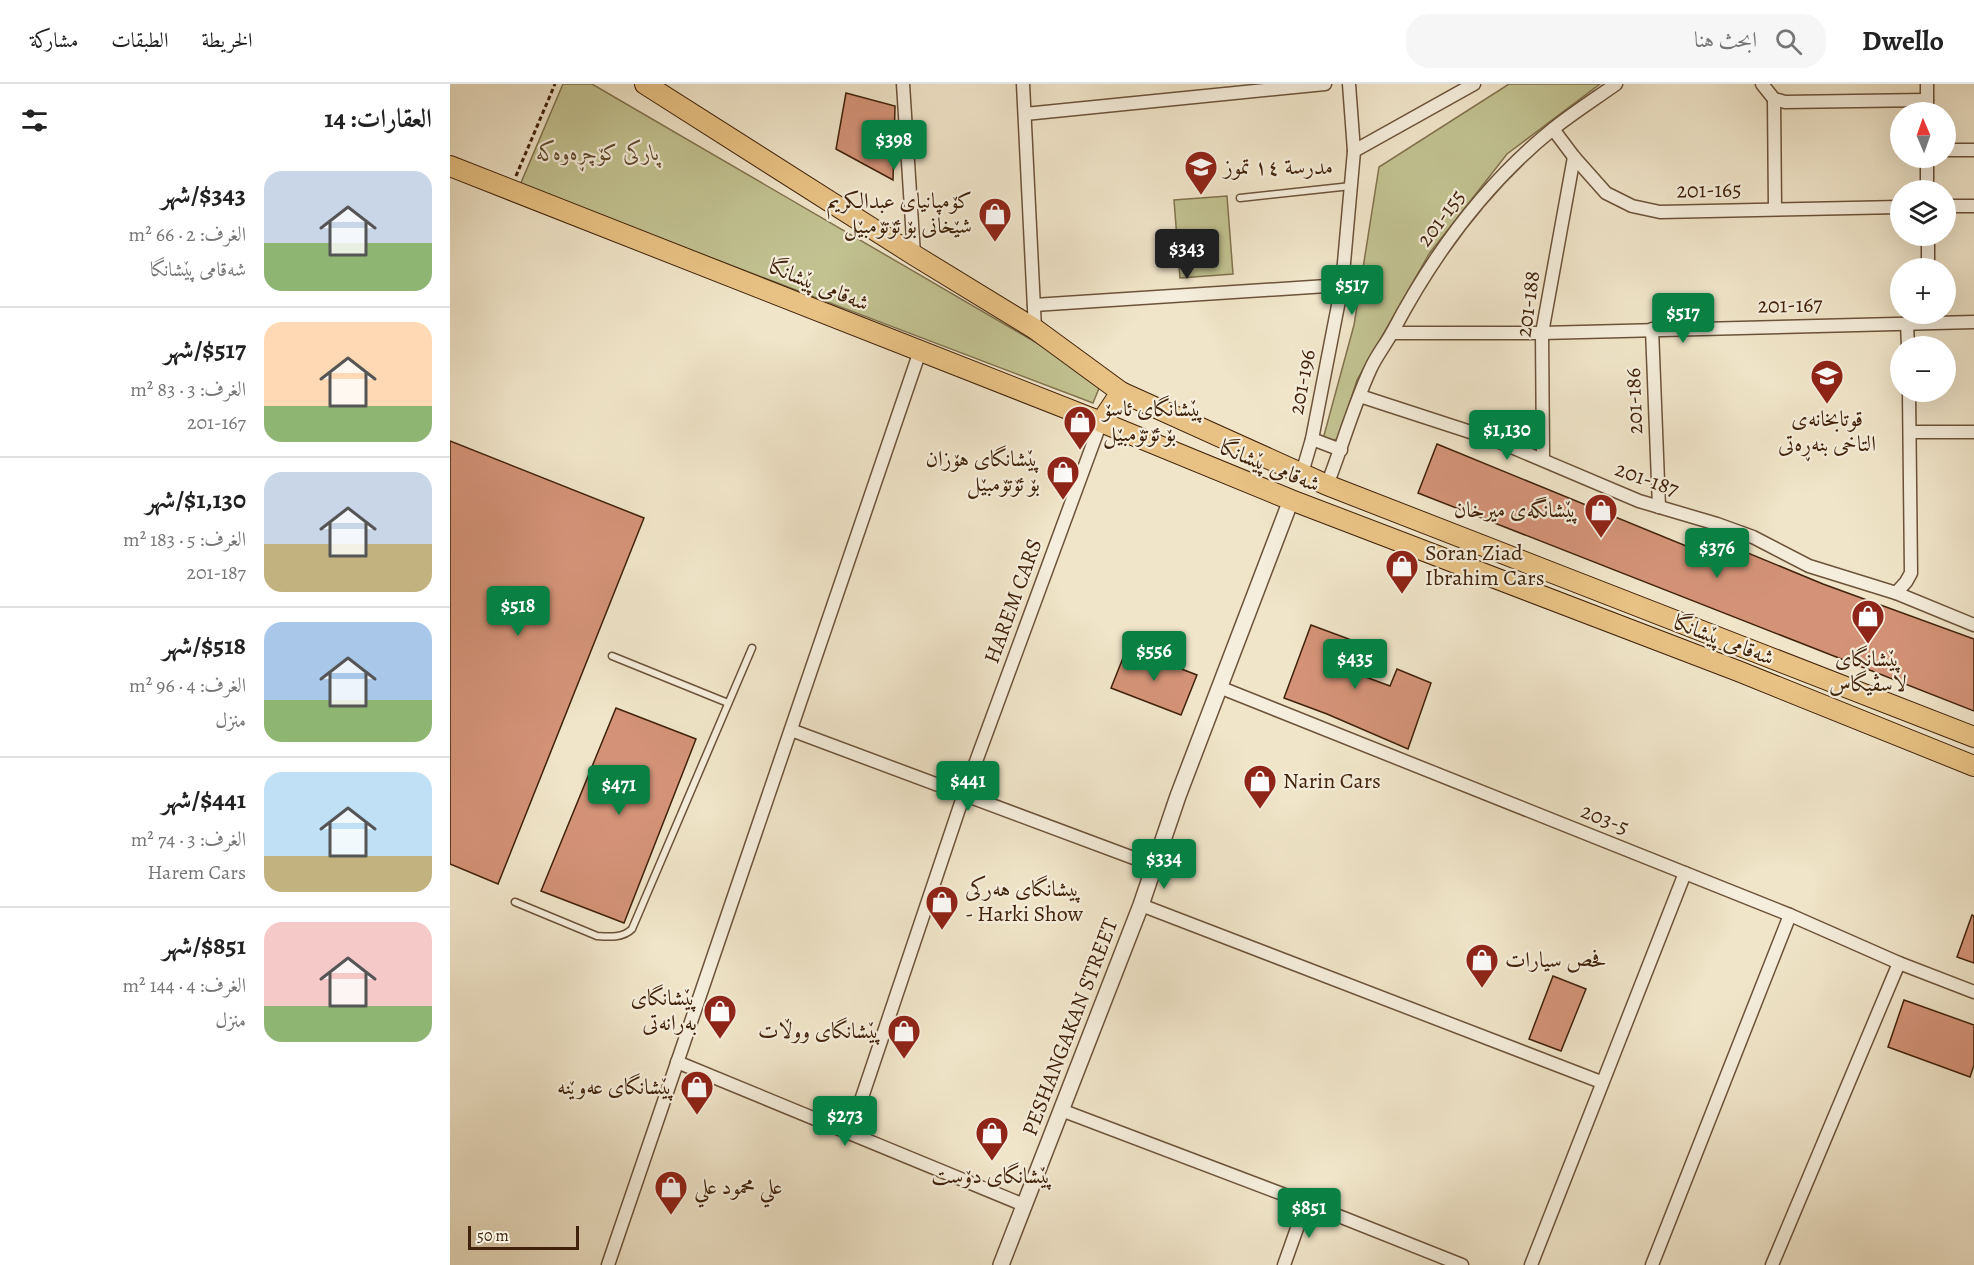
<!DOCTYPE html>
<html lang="ar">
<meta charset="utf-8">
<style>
body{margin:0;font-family:Alegreya,Amiri,serif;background:#f6f6f6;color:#222;direction:rtl;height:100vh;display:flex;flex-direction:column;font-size:22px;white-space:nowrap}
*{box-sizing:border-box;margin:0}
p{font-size:20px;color:#767676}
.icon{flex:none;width:33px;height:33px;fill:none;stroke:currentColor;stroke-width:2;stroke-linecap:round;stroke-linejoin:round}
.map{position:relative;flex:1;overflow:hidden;direction:ltr}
.drawer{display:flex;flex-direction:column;background:#fff;width:450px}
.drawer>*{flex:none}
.needle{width:39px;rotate:358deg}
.controls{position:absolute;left:1440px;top:18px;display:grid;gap:12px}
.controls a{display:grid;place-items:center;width:66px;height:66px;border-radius:50%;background:#fff;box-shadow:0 6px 24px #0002;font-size:30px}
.scale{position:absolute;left:18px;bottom:15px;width:111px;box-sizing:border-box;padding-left:6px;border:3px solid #40220a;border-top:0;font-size:16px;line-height:21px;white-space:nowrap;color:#40220a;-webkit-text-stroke:4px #f5eedc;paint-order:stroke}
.price{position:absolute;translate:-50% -51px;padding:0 14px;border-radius:6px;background:#0b8043;color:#fff;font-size:20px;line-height:39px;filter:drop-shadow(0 2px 3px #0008)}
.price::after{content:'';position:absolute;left:50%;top:36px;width:18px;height:14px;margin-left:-9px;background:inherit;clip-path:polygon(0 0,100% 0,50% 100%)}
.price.on{background:#222;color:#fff}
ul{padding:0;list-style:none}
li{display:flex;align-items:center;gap:18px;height:150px;padding:0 18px}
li+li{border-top:2px solid #e0e0e0}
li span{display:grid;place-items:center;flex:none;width:168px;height:120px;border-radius:18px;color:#555}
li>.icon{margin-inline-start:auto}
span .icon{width:72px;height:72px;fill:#fffc;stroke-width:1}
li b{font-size:26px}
h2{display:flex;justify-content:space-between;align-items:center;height:72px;padding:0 18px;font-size:26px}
header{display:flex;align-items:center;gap:36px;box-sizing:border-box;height:84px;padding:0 30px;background:#fff;border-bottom:2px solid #e0e0e0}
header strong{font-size:28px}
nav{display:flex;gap:33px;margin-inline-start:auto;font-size:21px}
.search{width:420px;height:54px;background:#f6f6f6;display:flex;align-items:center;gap:15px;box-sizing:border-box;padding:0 21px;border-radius:24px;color:#767676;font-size:22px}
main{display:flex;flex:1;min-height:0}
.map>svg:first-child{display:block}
.green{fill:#c2c291;stroke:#81724e;stroke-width:1.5}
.building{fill:#d49378;stroke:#40220a;stroke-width:1.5}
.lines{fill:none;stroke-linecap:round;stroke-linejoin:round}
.service-casing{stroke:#6c533a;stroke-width:9}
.minor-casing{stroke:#6c533a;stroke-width:15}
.tertiary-casing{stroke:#6c533a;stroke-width:18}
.primary-casing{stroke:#40220a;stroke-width:22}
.path{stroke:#40220a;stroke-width:3;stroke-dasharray:4.5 3;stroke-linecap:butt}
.service{stroke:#f5eedc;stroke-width:6}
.minor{stroke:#f5eedc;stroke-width:12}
.tertiary{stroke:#f5eedc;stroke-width:15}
.primary{stroke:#e8c284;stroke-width:20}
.labels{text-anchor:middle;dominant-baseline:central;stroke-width:4.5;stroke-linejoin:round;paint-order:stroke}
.park-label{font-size:22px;font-style:italic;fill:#604a2c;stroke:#f5eedc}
.poi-label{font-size:22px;fill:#40220a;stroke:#f5eedc;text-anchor:start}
.street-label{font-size:22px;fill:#40220a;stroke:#f5eedc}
</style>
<header>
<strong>Dwello</strong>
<div class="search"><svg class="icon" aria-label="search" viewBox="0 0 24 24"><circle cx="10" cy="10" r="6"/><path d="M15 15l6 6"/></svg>ابحث هنا</div>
<nav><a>الخريطة</a><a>الطبقات</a><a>مشاركة</a></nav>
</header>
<main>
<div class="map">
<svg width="1524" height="1181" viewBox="0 0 1524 1181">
<rect width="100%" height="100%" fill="#f0e5c9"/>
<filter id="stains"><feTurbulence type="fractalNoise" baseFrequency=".00333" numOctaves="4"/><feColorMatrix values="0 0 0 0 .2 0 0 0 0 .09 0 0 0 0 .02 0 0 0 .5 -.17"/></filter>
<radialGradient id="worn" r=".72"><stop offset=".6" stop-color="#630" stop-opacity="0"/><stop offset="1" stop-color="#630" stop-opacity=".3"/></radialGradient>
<g class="green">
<polygon points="113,0 142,0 652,297 643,319 70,101"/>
<polygon points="1059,0 1150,0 1057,70 979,170 907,296 888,356 873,355 904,241 929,83"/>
<polygon points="777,112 783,190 730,194 724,116"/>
</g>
<g class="building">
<polygon points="396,9 445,22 443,96 386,65"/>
<polygon points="0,357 194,434 48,800 0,780"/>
<polygon points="987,360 1241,464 1247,448 1373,500 1524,555 1524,627 968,409"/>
<polygon points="861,541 904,557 894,585 940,602 947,585 981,599 958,665 877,630 834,614"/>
<polygon points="677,564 747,591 731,631 661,604"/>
<polygon points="166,624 246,655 174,839 91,807"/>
<polygon points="1522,831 1524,832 1524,879 1507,873"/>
<polygon points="1103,892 1136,905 1111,967 1079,955"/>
<polygon points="1454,916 1524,941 1524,981 1520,993 1438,963"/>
</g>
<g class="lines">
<g class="service-casing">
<g id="service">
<polyline points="790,114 901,102"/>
<polyline points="162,572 278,619"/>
<path d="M65,818L147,852C160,853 173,854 182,845L302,564"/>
</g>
</g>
<g class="minor-casing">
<g id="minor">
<polyline points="453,0 464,171"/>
<polyline points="573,0 585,245"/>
<polyline points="1312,0 1324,15 1335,18 1477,16"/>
<polyline points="1477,0 1477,28"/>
<polyline points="1324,15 1325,125"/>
<polyline points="575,30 875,0"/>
<polyline points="1103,45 1124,73 1156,109 1182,122 1210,128 1450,123"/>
<polyline points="1496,66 1524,66"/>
<polyline points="904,67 1024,0"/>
<polyline points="1477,74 1477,106"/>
<polyline points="1496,122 1524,122"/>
<polyline points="1478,152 1478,184"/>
<polyline points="584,221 892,201"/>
<polyline points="1457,240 1458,262"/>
<polyline points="1202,245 1209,423"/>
<polyline points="942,249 1092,249 1524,238"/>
<polyline points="910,312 1045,356 1189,417 1267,440 1303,453 1359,482 1446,509 1456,498 1461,489 1459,308"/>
<polyline points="1461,348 1524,348"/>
<polyline points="862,355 891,366"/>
<polyline points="1093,375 1092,249 1124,73"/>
<polyline points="852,389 862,355 892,201 904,67 899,0"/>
<path d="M877,401C892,363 903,323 920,286C926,272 936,260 943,247C983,171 1036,99 1103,45C1123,29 1145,15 1166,0"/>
<polyline points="1446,509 1524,541"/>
<polyline points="769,603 1340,831 1449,879 1524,908"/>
<polyline points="341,646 705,782"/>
<polyline points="691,821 1151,998"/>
<polyline points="227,978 574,1121"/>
<polyline points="611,1026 856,1119 1012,1181"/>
<polyline points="400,1049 514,710 651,338"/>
<polyline points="158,1181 470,267"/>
<polyline points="834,1181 856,1119"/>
<polyline points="1081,1181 1235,789"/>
<polyline points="1202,1181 1340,831"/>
<polyline points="1322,1181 1449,879"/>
</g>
</g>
<g class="tertiary-casing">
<polyline id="tertiary" points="551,1181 691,821 728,712 841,416"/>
</g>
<g class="primary-casing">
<g id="primary">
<polyline points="195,0 464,171 585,245 671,308 877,401 1524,653"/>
<polyline points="0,82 651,338 841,416 1288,587 1524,682"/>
<polyline points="651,338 671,308"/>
</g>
</g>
<polyline class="path" points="66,92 105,0"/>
<use href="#service" class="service"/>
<use href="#minor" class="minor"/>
<use href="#tertiary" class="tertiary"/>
<use href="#primary" class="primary"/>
</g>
<defs>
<g id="school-pin" transform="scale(1.725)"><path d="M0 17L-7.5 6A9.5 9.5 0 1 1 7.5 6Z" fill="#8f2418" stroke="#f5eedc"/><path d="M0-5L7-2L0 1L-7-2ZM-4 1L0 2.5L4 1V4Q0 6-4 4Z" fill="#fff"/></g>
<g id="shop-pin" transform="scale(1.725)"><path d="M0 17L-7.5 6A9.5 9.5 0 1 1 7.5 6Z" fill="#8f2418" stroke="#f5eedc"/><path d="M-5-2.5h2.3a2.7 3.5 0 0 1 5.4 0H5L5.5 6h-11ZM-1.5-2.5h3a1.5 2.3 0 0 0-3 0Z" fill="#fff"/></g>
</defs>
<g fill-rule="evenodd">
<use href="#school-pin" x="751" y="83"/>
<use href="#shop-pin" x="545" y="130"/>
<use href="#school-pin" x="1377" y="292"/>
<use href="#shop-pin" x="630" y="338"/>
<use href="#shop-pin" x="613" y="388"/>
<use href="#shop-pin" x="1151" y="426"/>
<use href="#shop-pin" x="952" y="482"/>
<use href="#shop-pin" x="1418" y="532"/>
<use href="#shop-pin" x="810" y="697"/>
<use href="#shop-pin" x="492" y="818"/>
<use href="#shop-pin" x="1032" y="876"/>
<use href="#shop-pin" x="270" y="927"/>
<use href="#shop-pin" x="454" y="947"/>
<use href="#shop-pin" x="247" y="1003"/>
<use href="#shop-pin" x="542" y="1049"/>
<use href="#shop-pin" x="221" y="1103"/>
</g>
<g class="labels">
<g class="park-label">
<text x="148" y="69">پارکی کۆچڕەوەکە</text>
</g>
<g class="poi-label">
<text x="774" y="83">مدرسة ١٤ تموز</text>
<text x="522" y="117" text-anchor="end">کۆمپانیای عبدالكريم<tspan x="522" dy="25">شێخانی بۆ ئۆتۆمبێل</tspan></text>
<text x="653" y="325">پێشانگای ئاسۆ<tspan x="653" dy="25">بۆ ئۆتۆمبێل</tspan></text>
<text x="1377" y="335" text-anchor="middle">قوتابخانەی<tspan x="1377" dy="25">التاخی بنەڕەتی</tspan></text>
<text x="590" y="375" text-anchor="end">پێشانگای هۆزان<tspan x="590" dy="25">بۆ ئۆتۆمبێل</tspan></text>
<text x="1128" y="426" text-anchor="end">پێشانگەی میرخان</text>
<text x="975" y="469">Soran Ziad<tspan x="975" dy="25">Ibrahim Cars</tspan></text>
<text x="1418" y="575" text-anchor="middle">پێشانگای<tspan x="1418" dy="25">لاسڤیگاس</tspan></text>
<text x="833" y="697">Narin Cars</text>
<text x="515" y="805">پیشانگای هەرکی<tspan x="515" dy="25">- Harki Show</tspan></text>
<text x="1055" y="876">فحص سيارات</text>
<text x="247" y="914" text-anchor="end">پێشانگای<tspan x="247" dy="25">بەرانەتی</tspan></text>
<text x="431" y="947" text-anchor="end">پێشانگای ووڵات</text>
<text x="224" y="1003" text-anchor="end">پێشانگای عەوێنە</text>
<text x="542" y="1092" text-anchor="middle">پێشانگای دۆست</text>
<text x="244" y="1103">علي محمود علي</text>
</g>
<g class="street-label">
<text transform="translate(1259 106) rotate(-1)">201-165</text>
<text transform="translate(991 134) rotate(-53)">201-155</text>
<text transform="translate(369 201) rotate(22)">شەقامی پێشانگا</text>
<text transform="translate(1078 220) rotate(-82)">201-188</text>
<text transform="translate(1340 221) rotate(-1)">201-167</text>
<text transform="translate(852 298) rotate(-79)">201-196</text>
<text transform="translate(1184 317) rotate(-92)">201-186</text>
<text transform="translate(820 382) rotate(22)">شەقامی پێشانگا</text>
<text transform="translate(1197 395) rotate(20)">201-187</text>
<text transform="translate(563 517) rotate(-70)">HAREM CARS</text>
<text transform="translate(1274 556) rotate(21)">شەقامی پێشانگا</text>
<text transform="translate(1155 735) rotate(22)">203-5</text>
<text transform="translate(620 943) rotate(-69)">PESHANGAKAN STREET</text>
</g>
</g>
<rect width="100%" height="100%" filter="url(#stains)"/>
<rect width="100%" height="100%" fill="url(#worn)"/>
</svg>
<div class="controls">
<a><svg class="needle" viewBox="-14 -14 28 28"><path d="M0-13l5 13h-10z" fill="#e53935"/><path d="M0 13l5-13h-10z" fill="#767676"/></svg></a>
<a><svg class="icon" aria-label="layers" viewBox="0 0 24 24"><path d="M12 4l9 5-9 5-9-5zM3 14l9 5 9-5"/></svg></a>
<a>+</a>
<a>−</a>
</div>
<div class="scale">50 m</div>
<b class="price" style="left:444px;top:87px">$398</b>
<b class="price on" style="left:737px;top:196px">$343</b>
<b class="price" style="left:902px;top:232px">$517</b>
<b class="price" style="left:1233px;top:260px">$517</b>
<b class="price" style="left:1057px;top:377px">$1,130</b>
<b class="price" style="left:1267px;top:495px">$376</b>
<b class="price" style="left:68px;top:553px">$518</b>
<b class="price" style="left:704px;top:598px">$556</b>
<b class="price" style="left:905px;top:606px">$435</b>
<b class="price" style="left:518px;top:728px">$441</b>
<b class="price" style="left:169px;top:732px">$471</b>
<b class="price" style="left:714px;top:806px">$334</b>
<b class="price" style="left:395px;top:1063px">$273</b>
<b class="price" style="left:859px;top:1155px">$851</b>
</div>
<section class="drawer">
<h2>العقارات: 14<svg class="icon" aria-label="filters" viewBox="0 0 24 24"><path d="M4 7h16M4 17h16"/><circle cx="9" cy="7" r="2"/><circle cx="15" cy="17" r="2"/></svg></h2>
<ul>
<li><span style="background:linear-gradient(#c9d6e8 60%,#8fb573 0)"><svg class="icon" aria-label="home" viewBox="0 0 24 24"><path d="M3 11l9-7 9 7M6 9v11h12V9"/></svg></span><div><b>$343/شهر</b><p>الغرف: 2 · 66 m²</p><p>شەقامی پێشانگا</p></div></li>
<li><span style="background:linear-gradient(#ffd9b3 70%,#8fb573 0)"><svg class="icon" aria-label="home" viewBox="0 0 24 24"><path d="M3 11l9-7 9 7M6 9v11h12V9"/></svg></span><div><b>$517/شهر</b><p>الغرف: 3 · 83 m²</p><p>201-167</p></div></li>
<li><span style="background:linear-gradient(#c9d6e8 60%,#c2b280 0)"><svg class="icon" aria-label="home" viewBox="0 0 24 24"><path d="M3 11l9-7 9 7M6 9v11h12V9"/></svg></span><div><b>$1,130/شهر</b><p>الغرف: 5 · 183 m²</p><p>201-187</p></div></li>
<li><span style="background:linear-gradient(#a9c7e8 65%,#8fb573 0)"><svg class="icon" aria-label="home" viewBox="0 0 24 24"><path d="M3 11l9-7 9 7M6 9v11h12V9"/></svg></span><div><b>$518/شهر</b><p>الغرف: 4 · 96 m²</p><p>منزل</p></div></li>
<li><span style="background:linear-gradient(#bfe0f5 70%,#c2b280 0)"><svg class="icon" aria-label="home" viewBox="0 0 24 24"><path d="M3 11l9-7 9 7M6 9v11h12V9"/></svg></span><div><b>$441/شهر</b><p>الغرف: 3 · 74 m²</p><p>Harem Cars</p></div></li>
<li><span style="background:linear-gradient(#f6c9c9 70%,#8fb573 0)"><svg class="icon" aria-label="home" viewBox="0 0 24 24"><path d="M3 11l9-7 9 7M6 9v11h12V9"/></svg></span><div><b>$851/شهر</b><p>الغرف: 4 · 144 m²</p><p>منزل</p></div></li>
</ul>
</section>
</main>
